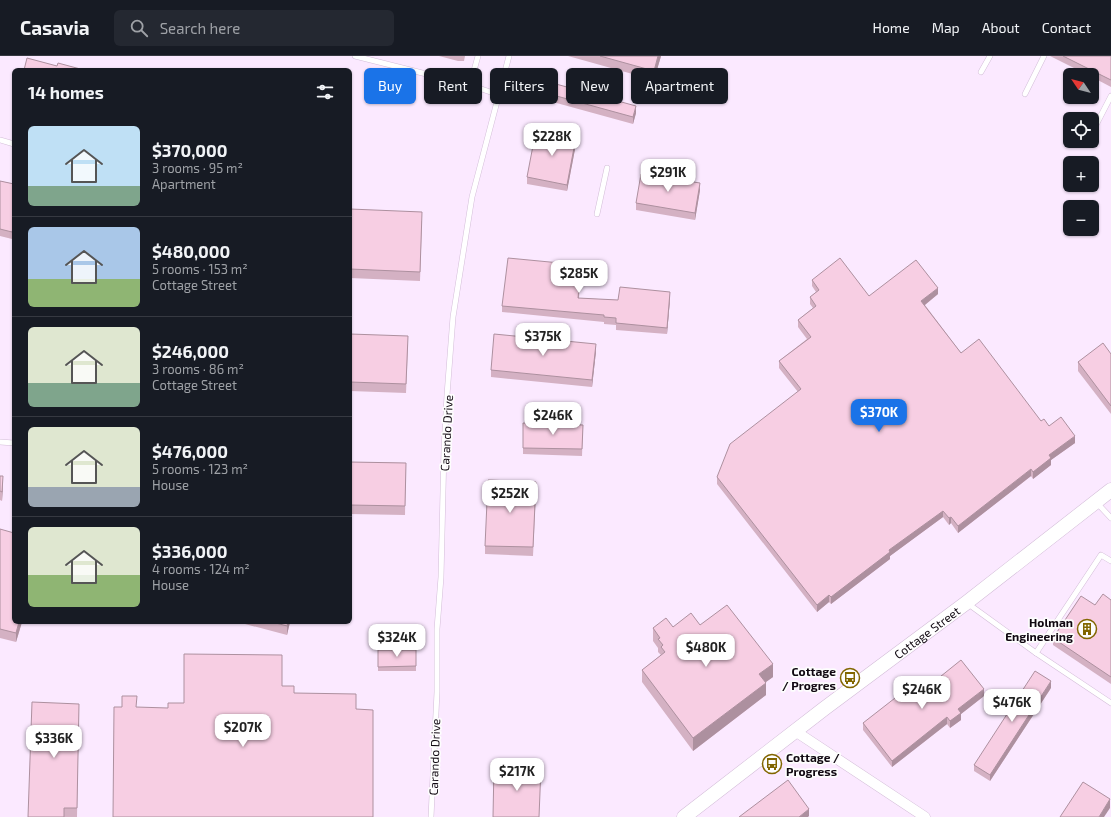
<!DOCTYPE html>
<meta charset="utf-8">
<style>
body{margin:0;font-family:"Exo 2",sans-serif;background:#242831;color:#f1f3f6;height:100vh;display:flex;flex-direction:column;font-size:15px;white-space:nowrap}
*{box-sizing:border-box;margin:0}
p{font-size:13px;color:#9ea1a6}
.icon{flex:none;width:22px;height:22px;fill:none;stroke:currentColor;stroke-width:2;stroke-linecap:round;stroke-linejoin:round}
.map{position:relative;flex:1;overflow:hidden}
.side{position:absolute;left:12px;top:12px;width:340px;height:556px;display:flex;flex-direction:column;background:#171b24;border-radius:6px;box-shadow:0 1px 3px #0004}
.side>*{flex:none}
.banner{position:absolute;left:364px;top:12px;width:380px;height:36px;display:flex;gap:8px}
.needle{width:26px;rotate:305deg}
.controls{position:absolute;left:1063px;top:12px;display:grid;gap:8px}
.controls a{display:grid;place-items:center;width:36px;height:36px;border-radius:6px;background:#171b24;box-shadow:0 1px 3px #0004;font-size:20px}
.price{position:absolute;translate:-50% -34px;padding:0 9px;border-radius:8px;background:#fff;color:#222;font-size:13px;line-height:26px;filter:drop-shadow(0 1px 2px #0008)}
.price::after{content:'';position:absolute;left:50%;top:24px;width:12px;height:9px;margin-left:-6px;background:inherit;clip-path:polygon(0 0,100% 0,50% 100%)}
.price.on{background:#1a73e8;color:#fff}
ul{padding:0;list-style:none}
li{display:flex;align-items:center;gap:12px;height:100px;padding:0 16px}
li+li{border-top:1px solid #363941}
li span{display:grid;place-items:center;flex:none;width:112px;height:80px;border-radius:6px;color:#555}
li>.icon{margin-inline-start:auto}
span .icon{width:48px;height:48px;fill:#fffc;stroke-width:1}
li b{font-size:17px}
h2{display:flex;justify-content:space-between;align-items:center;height:48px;padding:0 16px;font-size:17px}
.pill{padding:0 14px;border-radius:6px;background:#171b24;box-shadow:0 1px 3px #0004;font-size:14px;line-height:36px}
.pill.on{background:#1a73e8;color:#fff}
header{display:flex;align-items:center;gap:24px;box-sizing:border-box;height:56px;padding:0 20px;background:#171b24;border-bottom:1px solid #363941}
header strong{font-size:19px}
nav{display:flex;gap:22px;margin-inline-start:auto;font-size:14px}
.search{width:280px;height:36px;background:#242831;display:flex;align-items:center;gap:10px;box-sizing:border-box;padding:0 14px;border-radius:6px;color:#9ea1a6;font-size:15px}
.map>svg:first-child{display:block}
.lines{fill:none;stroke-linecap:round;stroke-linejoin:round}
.lane-casing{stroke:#d3bdd8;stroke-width:6}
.street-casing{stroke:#d3bdd8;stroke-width:11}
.secondary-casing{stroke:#d3bdd8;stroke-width:15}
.lane{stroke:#fff;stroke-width:5}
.street{stroke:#fff;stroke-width:10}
.secondary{stroke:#fff;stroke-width:14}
.wall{fill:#d4b1c3}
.shaded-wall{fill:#ad909f}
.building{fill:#f7cee3;stroke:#ad909f}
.labels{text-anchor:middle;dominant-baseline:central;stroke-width:3.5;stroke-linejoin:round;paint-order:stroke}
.street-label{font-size:12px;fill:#100811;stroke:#fdfdfd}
.poi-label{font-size:12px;font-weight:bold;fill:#100811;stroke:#fdfdfd;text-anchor:end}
</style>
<header>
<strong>Casavia</strong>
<div class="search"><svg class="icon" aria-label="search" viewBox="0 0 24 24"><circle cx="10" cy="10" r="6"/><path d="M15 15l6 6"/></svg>Search here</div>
<nav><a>Home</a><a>Map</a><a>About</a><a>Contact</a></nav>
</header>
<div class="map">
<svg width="1111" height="761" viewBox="0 0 1111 761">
<rect width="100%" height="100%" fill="#fbe9ff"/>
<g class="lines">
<g class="lane-casing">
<g id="lane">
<polyline points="355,0 470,29"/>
<polyline points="478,0 470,29 499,39"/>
<polyline points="981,16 990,0"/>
<polyline points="1025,38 1044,0"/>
<polyline points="1094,73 1111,40"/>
<polyline points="0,84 14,88"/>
<polyline points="597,158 607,112"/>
<polyline points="0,386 14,387"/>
<polyline points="1097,447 1111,462"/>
<polyline points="967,547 1036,597 1111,647"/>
<polyline points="1036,597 1101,499 1111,505"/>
<polyline points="431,761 437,636 437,573 441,521 444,393 447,339 453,261 472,141 509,0"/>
</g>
</g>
<g class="street-casing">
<polyline id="street" points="795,675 925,761"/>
</g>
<g class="secondary-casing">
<g id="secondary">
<path id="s1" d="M684,761L825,652L966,547L1111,434"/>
</g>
</g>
<use href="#lane" class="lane"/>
<use href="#street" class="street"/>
<use href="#secondary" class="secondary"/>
</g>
<g class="wall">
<polygon points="439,0 465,0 464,5 458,5"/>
<polygon points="568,0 661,0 654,24"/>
<polygon points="1050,0 1111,0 1111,31 1092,21 1092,19 1088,19"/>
<polygon points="542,36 636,57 633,68 542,43"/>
<polygon points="576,88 567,135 527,128 527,121"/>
<polygon points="0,125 14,128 12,183 0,180"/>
<polygon points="700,134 695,164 636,154 636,147"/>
<polygon points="350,153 422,165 420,225 350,222"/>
<polygon points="581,216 579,242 618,244 670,243 667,278 616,274 616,269 604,268 604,266 502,256 502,250"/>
<polygon points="812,224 869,240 938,238 925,249 961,297 1041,365 1075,387 1051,404 1051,409 1033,423 1031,420 958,477 951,467 949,469 943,461 890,500 890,503 831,548 829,546 817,556 717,428 717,421 798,336 779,312 779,305 807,283 798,271 798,264 813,252 810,248 810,241 816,236 812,230"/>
<polygon points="350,278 408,289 406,337 350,335"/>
<polygon points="596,295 592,331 491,321 491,314"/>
<polygon points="1111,298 1111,358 1078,315 1078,306"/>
<polygon points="523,367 583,369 582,400 523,398"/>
<polygon points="350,406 406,407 405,459 350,458"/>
<polygon points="0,420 3,429 2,445 0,444"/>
<polygon points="536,435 533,500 485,498 485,490"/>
<polygon points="0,473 14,566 22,566 16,586 0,582"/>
<polygon points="1111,544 1111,628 1053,589 1053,582 1095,549"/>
<polygon points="245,566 290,566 287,579 245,568"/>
<polygon points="700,569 773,621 766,626 766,639 693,695 642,626 642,614 661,599 658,596 658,592 653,585 653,572"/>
<rect x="378" y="594" width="38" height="21"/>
<polygon points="1051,632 990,725 974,715 974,709"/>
<polygon points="920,637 984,640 961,658 961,664 950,672 947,668 892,711 863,674 863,667"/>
<polygon points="79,648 77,761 28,761"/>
</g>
<g class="shaded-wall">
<polygon points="658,0 661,0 654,24 654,15"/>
<polygon points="636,50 636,57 633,68 633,61"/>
<polygon points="576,81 576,88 567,135 567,129"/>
<polygon points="700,127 700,134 695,164 695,157"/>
<polygon points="14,169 14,176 12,183 12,176"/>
<polygon points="581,209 581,216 578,249 578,242"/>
<polygon points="938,232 938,238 921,252 921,245"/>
<polygon points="670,236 670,243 667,278 667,272"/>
<polygon points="596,288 596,295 592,331 592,324"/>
<polygon points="1075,380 1075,387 1051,404 1051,409 1033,423 1033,416 1049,399"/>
<polygon points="1031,413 1031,420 958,477 958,470"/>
<polygon points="3,420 3,429 2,445 2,436"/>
<polygon points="943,455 943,461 890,500 890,503 831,548 831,541 889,494"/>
<polygon points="951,461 951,467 949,469 949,462"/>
<polygon points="829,539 829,546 817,556 817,549"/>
<polygon points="19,566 22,566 16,586 16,577"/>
<polygon points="288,566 290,566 287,579 287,570"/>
<polygon points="773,608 773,621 759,631 759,618"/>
<polygon points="1051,625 1051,632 990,725 990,719"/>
<polygon points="766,627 766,639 693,695 693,682"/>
<polygon points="984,633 984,640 961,658 961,664 950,672 950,665 958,653"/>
<polygon points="947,661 947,668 892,711 892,705"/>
<polygon points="1110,743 1110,752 1104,761 1099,761"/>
<polygon points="809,753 809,760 808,761 799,761"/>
</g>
<g class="building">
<polygon points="600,0 658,0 654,15"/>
<polygon points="1063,0 1111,0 1111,24"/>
<polygon points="27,2 57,10 58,7 84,14 24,14"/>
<polygon points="545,25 636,50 633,61 542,36"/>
<polygon points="536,74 576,81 567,129 527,121"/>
<polygon points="641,118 700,127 695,157 636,147"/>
<polygon points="0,125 14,128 14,169 12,176 0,173"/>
<polygon points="350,153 422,156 420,216 350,213"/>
<polygon points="508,202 581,209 578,242 618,244 620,231 670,236 667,272 616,267 616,262 604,261 604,259 502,250"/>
<polygon points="840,202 869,240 916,204 938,232 921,245 961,297 979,283 1041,365 1044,363 1049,370 1061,361 1075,380 1049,399 1051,402 1033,416 1031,413 958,470 951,461 949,462 943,455 889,494 890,496 831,541 829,539 817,549 717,421 730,388 801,333 779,305 811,281 798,264 816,250 810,241 819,234 812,224"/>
<polygon points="350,278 408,280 406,328 350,326"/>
<polygon points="494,278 596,288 592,324 491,314"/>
<polygon points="1103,287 1111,298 1111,350 1078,306"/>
<polygon points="523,367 583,369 582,393 523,392"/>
<polygon points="350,406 406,407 405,450 350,449"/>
<polygon points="0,420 3,420 2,436 0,435"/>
<polygon points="488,424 536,426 533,491 485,490"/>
<polygon points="0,473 14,477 14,566 19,566 16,577 0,573"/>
<polygon points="1103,538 1111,544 1111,621 1053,582 1081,540 1095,549"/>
<polygon points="727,549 773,608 759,618 766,627 693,682 642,614 665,596 661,591 663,589 658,583 660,582 653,572 666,562 673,571 691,557 700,569"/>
<polygon points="272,566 288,566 287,570"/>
<polygon points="378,594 416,594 416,610 378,611"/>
<polygon points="184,598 282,599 282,630 294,630 294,637 356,638 356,653 373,654 373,761 113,761 114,651 122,651 122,640 137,640 136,651 168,652 168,647 184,647"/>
<polygon points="961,604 984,633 958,653 961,657 950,665 947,661 892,705 863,667 913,628 920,637"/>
<polygon points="1035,615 1051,625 990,719 974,709"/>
<polygon points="32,646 79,648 77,752 64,752 64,761 28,761"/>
<polygon points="494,710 541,711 539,761 493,761"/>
<polygon points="788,724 809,753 799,761 739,761"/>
<polygon points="1083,726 1110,743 1099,761 1060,761"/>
</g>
<defs>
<g id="building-ring" transform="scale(1)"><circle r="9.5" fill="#fdfdfd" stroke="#826600" stroke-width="1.5"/><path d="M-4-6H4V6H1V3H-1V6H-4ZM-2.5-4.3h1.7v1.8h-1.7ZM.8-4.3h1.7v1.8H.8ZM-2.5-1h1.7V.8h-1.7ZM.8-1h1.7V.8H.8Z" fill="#826600"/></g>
<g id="bus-ring" transform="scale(1)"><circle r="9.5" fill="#fdfdfd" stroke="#826600" stroke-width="1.5"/><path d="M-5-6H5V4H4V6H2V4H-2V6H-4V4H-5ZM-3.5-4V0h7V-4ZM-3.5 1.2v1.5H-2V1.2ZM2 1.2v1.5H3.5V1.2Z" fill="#826600"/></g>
</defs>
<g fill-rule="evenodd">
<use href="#building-ring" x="1087" y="573"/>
<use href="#bus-ring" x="850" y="622"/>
<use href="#bus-ring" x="772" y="708"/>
</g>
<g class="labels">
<g class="street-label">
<text transform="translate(446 377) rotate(-87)">Carando Drive</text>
<text stroke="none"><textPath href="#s1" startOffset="305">Cottage Street</textPath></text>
<text transform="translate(434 701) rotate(-88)">Carando Drive</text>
</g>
<g class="poi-label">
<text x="1073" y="566">Holman<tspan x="1073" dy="14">Engineering</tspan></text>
<text x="836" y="615">Cottage<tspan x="836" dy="14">/ Progres</tspan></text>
<text x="786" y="701" text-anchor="start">Cottage /<tspan x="786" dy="14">Progress</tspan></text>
</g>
</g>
</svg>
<div class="controls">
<a><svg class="needle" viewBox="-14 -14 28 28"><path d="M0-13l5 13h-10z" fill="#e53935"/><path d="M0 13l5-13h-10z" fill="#9ea1a6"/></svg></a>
<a><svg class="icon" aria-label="locate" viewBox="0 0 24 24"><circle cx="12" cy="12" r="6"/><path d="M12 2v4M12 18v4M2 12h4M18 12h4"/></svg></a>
<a>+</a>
<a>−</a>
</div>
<b class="price" style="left:552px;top:101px">$228K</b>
<b class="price" style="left:668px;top:137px">$291K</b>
<b class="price" style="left:579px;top:238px">$285K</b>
<b class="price" style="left:543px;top:301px">$375K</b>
<b class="price on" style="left:879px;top:377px">$370K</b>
<b class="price" style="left:553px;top:380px">$246K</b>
<b class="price" style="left:510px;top:458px">$252K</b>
<b class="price" style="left:397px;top:602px">$324K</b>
<b class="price" style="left:706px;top:612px">$480K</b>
<b class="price" style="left:922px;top:654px">$246K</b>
<b class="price" style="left:1012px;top:667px">$476K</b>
<b class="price" style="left:243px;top:692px">$207K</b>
<b class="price" style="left:54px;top:703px">$336K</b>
<b class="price" style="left:517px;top:736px">$217K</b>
<div class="banner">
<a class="pill on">Buy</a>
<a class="pill">Rent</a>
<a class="pill">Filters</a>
<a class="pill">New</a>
<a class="pill">Apartment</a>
</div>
<section class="side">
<h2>14 homes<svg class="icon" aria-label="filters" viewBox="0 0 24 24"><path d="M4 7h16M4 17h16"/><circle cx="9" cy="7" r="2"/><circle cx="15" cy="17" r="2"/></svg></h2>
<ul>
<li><span style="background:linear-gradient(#bfe0f5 75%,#7fa58c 0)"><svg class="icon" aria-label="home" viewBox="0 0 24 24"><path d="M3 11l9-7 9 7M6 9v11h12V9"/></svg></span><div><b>$370,000</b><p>3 rooms · 95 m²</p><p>Apartment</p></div></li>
<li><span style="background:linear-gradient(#a9c7e8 65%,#8fb573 0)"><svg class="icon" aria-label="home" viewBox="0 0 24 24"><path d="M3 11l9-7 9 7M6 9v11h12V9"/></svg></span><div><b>$480,000</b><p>5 rooms · 153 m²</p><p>Cottage Street</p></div></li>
<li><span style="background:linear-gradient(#dfe7d0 70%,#7fa58c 0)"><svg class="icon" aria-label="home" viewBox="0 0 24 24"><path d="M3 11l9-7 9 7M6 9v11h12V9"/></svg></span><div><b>$246,000</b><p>3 rooms · 86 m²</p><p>Cottage Street</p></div></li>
<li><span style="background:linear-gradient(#dfe7d0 75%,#9aa5b1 0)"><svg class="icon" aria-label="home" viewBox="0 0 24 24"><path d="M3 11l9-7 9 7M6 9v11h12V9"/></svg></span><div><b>$476,000</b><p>5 rooms · 123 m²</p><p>House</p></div></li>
<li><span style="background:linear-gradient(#dfe7d0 60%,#8fb573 0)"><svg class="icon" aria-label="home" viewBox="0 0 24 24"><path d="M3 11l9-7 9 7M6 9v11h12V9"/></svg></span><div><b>$336,000</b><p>4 rooms · 124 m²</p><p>House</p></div></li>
</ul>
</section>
</div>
